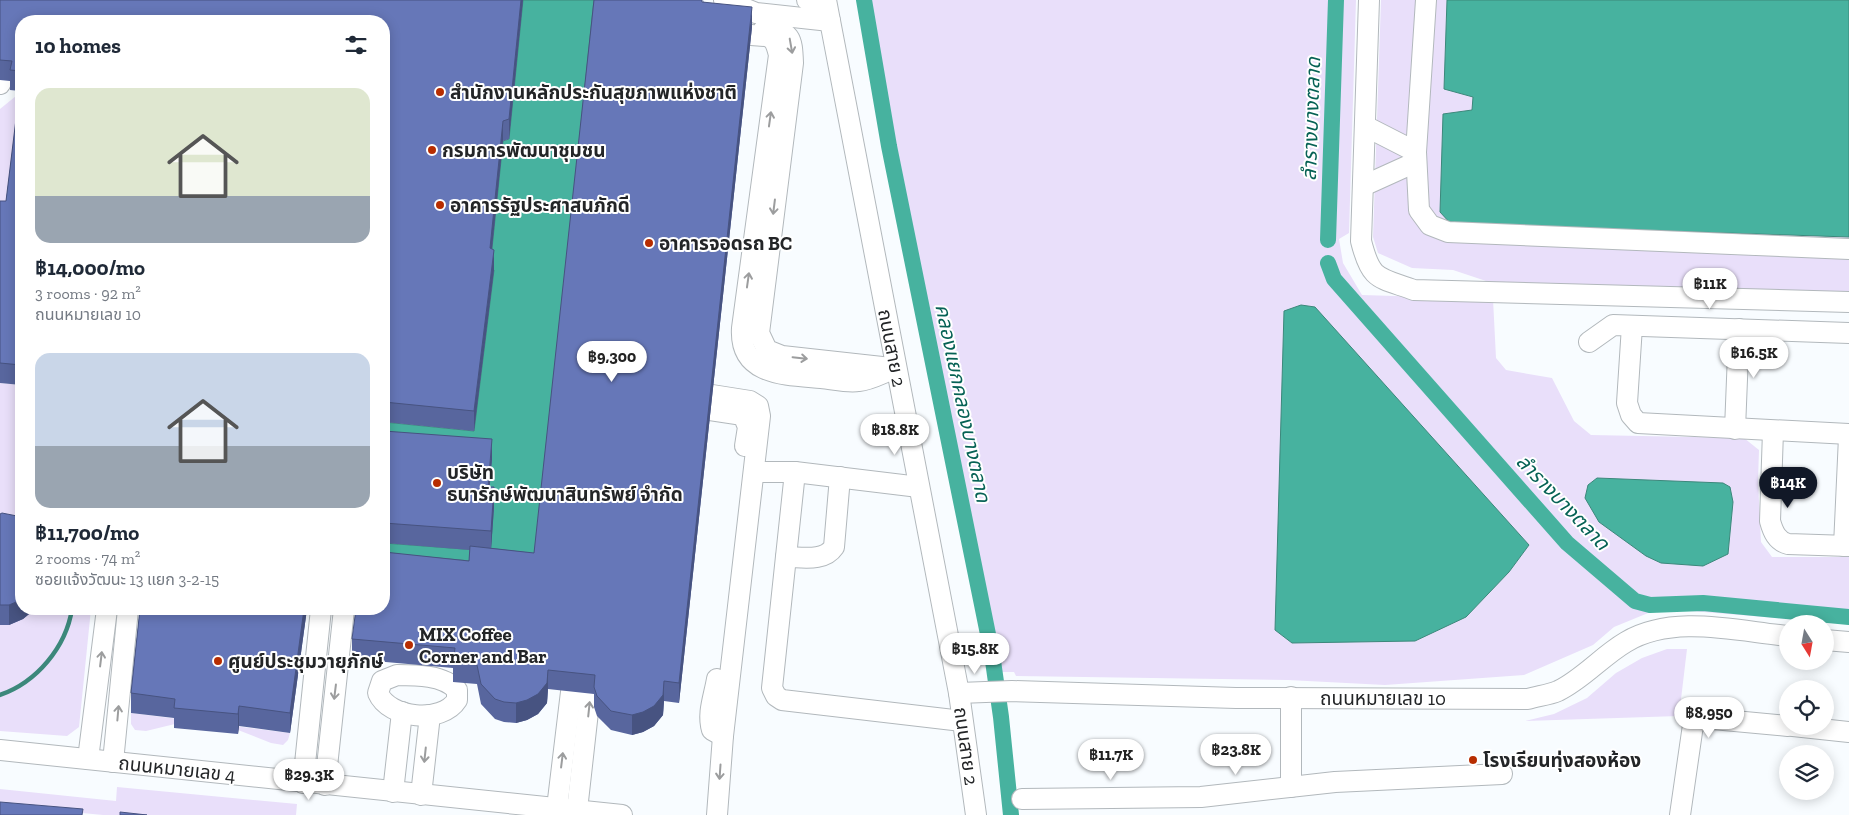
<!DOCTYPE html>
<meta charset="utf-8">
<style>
body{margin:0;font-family:"Zilla Slab","Noto Sans Thai",serif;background:#f6f6f7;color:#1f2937;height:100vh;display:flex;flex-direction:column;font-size:19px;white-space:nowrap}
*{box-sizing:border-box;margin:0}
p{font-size:16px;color:#747a83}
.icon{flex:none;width:28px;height:28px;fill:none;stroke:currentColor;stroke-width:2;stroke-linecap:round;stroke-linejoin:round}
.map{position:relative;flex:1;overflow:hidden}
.details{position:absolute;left:15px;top:15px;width:375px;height:600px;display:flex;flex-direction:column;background:#fff;border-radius:20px;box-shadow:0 2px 12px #0003}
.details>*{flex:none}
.needle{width:32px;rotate:169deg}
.buttons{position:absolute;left:1779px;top:615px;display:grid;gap:10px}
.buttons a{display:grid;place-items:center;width:55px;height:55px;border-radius:50%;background:#fff;box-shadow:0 2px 12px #0003;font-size:25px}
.price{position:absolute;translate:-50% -42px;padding:0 11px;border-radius:18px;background:#fff;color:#222;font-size:16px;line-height:32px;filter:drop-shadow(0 1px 2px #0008)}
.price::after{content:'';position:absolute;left:50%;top:30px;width:15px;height:11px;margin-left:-8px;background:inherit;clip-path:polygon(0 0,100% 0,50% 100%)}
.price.current{background:#111827;color:#fff}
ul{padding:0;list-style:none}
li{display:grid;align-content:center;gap:10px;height:265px;padding:0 20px}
li span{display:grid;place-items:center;height:155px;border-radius:15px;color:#555}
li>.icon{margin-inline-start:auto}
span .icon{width:90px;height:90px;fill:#fffc;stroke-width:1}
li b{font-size:21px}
h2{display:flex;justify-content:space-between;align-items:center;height:60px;padding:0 20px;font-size:21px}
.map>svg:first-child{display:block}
.green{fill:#e9dffa;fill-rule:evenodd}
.water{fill:#47b29f;stroke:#3c887b}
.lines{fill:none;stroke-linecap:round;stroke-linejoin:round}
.stream{stroke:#3c887b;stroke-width:4.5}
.canal{stroke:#47b29f;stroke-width:16}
.minor-casing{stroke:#b2b8bc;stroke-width:22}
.minor{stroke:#fff;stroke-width:20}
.wall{fill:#58669e}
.shaded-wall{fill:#475381}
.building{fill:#6677b8;stroke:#475381}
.oneway{stroke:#9c9d9e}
.poi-dot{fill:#b72d00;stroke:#fff;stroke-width:2}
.labels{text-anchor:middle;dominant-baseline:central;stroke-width:4;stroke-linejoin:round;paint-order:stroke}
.poi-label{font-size:19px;font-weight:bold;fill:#232527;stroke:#fff;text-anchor:start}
.street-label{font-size:19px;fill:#232527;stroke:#fff}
.water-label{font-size:20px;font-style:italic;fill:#066255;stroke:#fff}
</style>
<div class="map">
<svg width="1849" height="815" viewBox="0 0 1849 815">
<rect width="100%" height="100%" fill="#f8fcff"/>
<g class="green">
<path d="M871,0H1356L1349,233L1339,239L1343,263L1362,295L1493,299L1496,358L1506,370L1552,378L1574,421L1591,435L1744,438L1759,450L1758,481L1761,542L1772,557H1849V624L1666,609L1653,611L1614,627L1593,645L1524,675L1385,685L1288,680L1016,676L1014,672H1002L880,63ZM1529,545L1509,572L1466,617Z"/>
<polygon points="1381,0 1447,0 1444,89 1473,97 1473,110 1443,114 1451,224 1849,237 1849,294 1498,285 1453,270 1412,268 1378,253 1373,237"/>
<polygon points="21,92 6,221 0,221 0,109"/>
<polygon points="0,383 21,385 21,609 91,609 79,727 67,736 0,731"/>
<polygon points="1667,649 1687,649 1679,716 1525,721 1554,714 1587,698 1616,673 1642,658"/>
<polygon points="131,713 290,733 288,740 283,745 271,743 238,730 175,724 146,731 135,730 131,724"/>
<polygon points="117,787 297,804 296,815 103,815 0,805 0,789 116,801"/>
</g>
<g class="water">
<polygon points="523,0 594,0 535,567 384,553 384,543 490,551 384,451 384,422 474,431 494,270 490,268 503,141 509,139"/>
<polygon points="1447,0 1849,0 1849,237 1451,224 1440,212 1443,114 1472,110 1473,97 1444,89"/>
<polygon points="1301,305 1315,307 1529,545 1509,572 1466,617 1415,641 1292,643 1275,630 1284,311"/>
<polygon points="1597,478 1723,483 1730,487 1733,502 1728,554 1703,566 1661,563 1646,556 1599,522 1585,498 1588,485"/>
</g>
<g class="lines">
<path class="stream" d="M0,695C37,682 66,647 72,609"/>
<g class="canal">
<polyline points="864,0 889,146 992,654 1001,717 1011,815"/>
<polyline points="1328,240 1336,0"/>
<polyline points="1328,263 1334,279 1567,543 1635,601 1650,605 1703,603 1849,617"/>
</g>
<g class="minor-casing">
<g id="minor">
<polyline points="724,0 756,13 830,21"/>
<polyline points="807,0 826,1"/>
<polyline points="826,0 959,693 976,815"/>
<path d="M1369,0L1361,241C1371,281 1378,277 1414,290L1849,302"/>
<polyline points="1426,0 1416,152 1419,210 1430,225 1448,232 1849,249"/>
<path d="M764,29C791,31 792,37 793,63L759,333L767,350L782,356L891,368"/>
<path d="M751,35C771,36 774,35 779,55L742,328C739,376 786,375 821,378C833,379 847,383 859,381C871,380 884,372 896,368"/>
<polyline points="0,84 2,80"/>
<polyline points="1365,126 1416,152"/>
<polyline points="1363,186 1416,162"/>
<polyline points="1632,326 1627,403 1631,415 1638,423 1849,434"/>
<polyline points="1589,342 1613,325 1849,333"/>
<polyline points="712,395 750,401 758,406 760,416 723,736 717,815"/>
<polyline points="710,410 743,415 748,427 745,446"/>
<polyline points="1735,429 1739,329"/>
<path d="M1773,431L1770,521C1773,532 1777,541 1788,544L1849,546"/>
<polyline points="754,472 795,472 919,487"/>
<polyline points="795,472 772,688 776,696 782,700 962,721"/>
<polyline points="1844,546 1849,437"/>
<path d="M786,557C802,557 824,562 834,547L840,477"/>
<polyline points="1825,640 1849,642"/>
<path d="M397,675C416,675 444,675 457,690V700C442,724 389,719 378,693L382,681Z"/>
<path d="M717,679C714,697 707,713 712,730L723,736"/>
<path d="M959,693L1012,691L1236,698L1528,699C1538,696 1549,695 1558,691C1583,679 1602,656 1626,642C1673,614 1736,631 1788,636"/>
<polyline points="1793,726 1849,732"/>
<polyline points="0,750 622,815"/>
<polyline points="88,759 107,609"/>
<polyline points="113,762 128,609"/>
<polyline points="303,783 321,609"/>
<polyline points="325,785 344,609"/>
<polyline points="1291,787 1291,697"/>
<polyline points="393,792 402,712"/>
<polyline points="421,795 430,715"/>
<polyline points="1022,799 1201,797 1335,782 1502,774"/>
<polyline points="557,808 571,692"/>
<polyline points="577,810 590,694"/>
<polyline points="1680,815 1693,725 1702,719 1713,719 1788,726"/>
</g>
</g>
<use href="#minor" class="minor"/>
</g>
<g class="wall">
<polygon points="0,0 523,0 509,139 503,141 492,249 494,270 474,431 384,422 384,21 21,21 21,385 0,383 0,201 6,201 20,91 10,90 10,81 0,80"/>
<polygon points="704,0 704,2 752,27 679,703 664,701 663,715 654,726 643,732 632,735 611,730 597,716 594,707 594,694 548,689 547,703 538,714 527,720 516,723 504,722 495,719 481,704 477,684 453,682 453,668 352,659 352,639 469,561 470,550 384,543 384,431 492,459 489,487 494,507 491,548 534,553"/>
<polygon points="0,514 34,610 23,619 9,625 0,625"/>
<polygon points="140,609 307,609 290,733 239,726 238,734 174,728 174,718 131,713 131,693"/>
</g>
<g class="shaded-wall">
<polygon points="521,0 523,0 509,139 509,119"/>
<polygon points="752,7 752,27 679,703 679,683"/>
<polygon points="503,121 503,141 490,268 490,248"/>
<polygon points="494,250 494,270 474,431 474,411"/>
<polygon points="492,439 492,459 488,507 488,487"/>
<polygon points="494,487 494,507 491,551 491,531"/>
<polygon points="21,600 21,609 35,609 23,619 9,625 9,605"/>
<polygon points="304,609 307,609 290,733 290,713"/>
<polygon points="548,670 548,689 547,703 538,714 527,720 516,723 516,703"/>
<polygon points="664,681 664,701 663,715 654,726 643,732 632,735 632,715"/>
<polygon points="239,706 239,726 238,734 238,714"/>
</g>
<g class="building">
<polygon points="0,0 521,0 509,119 503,121 490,248 494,250 474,411 384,402 384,21 21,21 21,71 10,70 12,61 0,60"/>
<polygon points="594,0 702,0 702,2 752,7 679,683 664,681 663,695 654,706 643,712 632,715 611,711 597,696 594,687 595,675 548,670 547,683 538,694 527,700 516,703 504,702 495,699 481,684 477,665 453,662 455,648 352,639 356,609 384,609 384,552 469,561 470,546 534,553"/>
<polygon points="21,78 21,365 0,363 0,201 6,201"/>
<polygon points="384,431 492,439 488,487 494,487 491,531 384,523"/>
<polygon points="2,513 17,516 21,519 21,600 9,605 0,605 0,514"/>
<polygon points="140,609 304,609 290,713 239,706 238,714 174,708 175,699 131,693"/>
<polygon points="0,802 83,809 82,815 0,815"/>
<polygon points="120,812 147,815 120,815"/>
</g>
<defs><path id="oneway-shaft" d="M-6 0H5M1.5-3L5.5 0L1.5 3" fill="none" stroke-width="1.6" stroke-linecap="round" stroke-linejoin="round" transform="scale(1.25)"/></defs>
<g class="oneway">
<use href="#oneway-shaft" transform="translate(791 46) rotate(80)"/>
<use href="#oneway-shaft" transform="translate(770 119) rotate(-82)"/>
<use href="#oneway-shaft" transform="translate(774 207) rotate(97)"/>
<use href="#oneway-shaft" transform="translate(748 280) rotate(-82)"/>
<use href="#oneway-shaft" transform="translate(800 358) rotate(6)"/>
<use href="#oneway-shaft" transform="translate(101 659) rotate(-83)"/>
<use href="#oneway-shaft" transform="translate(335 692) rotate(97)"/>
<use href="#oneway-shaft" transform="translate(589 709) rotate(-84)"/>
<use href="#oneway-shaft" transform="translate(118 713) rotate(-85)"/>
<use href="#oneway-shaft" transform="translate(425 755) rotate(96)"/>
<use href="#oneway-shaft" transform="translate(562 760) rotate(-83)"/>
<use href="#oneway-shaft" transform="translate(720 772) rotate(94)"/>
</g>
<g class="poi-dot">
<circle cx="440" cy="92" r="5"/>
<circle cx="432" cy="150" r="5"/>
<circle cx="440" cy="205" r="5"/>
<circle cx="649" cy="243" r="5"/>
<circle cx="437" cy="483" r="5"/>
<circle cx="409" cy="645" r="5"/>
<circle cx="218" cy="661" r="5"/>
<circle cx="1473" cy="760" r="5"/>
</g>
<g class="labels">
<g class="poi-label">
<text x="450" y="92">สำนักงานหลักประกันสุขภาพแห่งชาติ</text>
<text x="442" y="150">กรมการพัฒนาชุมชน</text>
<text x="450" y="205">อาคารรัฐประศาสนภักดี</text>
<text x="659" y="243">อาคารจอดรถ BC</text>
<text x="447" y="472">บริษัท<tspan x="447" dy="22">ธนารักษ์พัฒนาสินทรัพย์ จำกัด</tspan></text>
<text x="419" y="634">MIX Coffee<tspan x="419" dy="22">Corner and Bar</tspan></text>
<text x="228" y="661">ศูนย์ประชุมวายุภักษ์</text>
<text x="1483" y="760">โรงเรียนทุ่งสองห้อง</text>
</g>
<g class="street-label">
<text transform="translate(892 348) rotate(79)">ถนนสาย 2</text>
<text x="1383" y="698">ถนนหมายเลข 10</text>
<text transform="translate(966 746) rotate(82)">ถนนสาย 2</text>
<text transform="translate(177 769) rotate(6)">ถนนหมายเลข 4</text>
</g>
<g class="water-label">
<text transform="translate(1311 119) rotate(-88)">ลำรางบางตลาด</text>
<text transform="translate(963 403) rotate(78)">คลองแยกคลองบางตลาด</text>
<text transform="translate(1563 502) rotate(46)">ลำรางบางตลาด</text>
</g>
</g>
</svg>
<div class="buttons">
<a><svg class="needle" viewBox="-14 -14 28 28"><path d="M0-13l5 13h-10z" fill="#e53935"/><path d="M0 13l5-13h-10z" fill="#747a83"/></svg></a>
<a><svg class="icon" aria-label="locate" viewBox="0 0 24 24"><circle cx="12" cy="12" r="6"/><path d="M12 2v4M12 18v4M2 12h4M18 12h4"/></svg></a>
<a><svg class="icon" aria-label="layers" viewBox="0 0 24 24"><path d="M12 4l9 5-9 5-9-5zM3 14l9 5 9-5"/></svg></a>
</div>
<b class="price" style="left:1710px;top:310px">฿11K</b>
<b class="price" style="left:1754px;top:379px">฿16.5K</b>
<b class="price" style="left:612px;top:383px">฿9,300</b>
<b class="price" style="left:895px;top:456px">฿18.8K</b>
<b class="price current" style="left:1788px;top:509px">฿14K</b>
<b class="price" style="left:975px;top:675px">฿15.8K</b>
<b class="price" style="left:1709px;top:739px">฿8,950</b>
<b class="price" style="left:1236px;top:776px">฿23.8K</b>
<b class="price" style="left:1111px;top:781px">฿11.7K</b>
<b class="price" style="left:309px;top:801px">฿29.3K</b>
<section class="details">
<h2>10 homes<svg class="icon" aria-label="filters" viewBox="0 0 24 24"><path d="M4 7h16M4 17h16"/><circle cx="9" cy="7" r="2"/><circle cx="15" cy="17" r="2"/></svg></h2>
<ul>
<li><span style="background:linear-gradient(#dfe7d0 70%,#9aa5b1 0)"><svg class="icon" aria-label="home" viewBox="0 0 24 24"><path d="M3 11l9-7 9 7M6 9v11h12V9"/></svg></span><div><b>฿14,000/mo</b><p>3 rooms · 92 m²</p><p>ถนนหมายเลข 10</p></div></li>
<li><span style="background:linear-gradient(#c9d6e8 60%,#9aa5b1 0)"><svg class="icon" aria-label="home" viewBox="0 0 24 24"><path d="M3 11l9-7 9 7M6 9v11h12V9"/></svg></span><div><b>฿11,700/mo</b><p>2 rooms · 74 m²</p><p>ซอยแจ้งวัฒนะ 13 แยก 3-2-15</p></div></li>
</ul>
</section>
</div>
